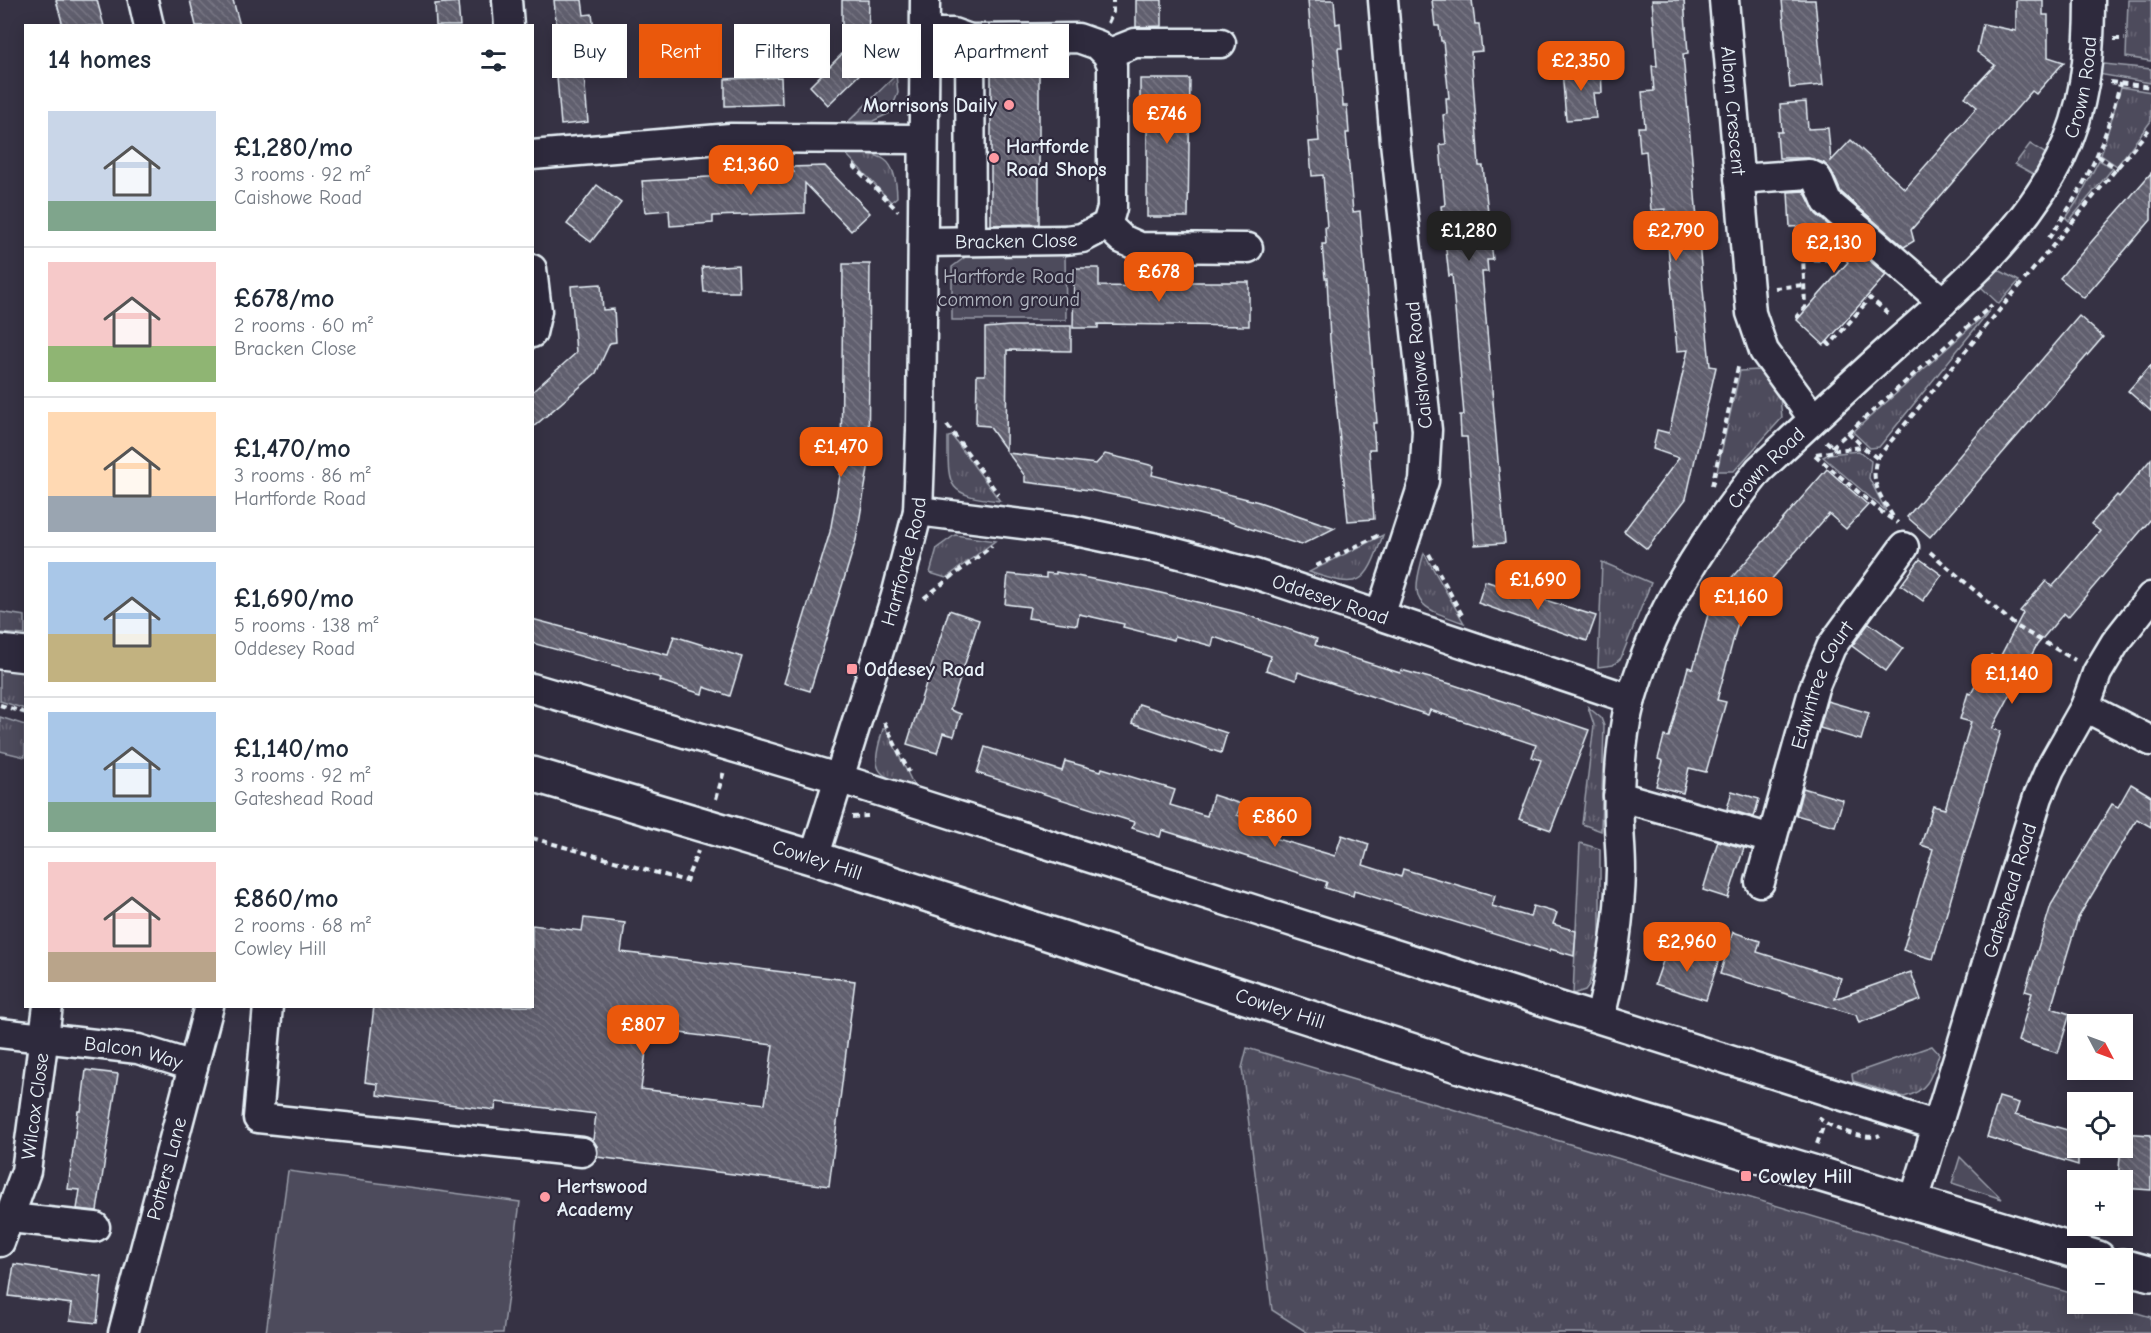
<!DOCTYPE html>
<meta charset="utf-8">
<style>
body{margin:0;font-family:"Comic Neue",sans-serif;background:#f6f6f7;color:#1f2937;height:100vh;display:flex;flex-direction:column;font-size:22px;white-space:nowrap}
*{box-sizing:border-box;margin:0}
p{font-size:20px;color:#747a83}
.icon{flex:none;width:33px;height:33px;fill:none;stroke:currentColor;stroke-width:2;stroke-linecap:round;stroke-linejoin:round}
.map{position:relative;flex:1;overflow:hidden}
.sheet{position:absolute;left:24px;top:24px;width:510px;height:984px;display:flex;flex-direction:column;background:#fff;border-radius:0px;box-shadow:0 3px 15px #0003}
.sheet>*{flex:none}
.banner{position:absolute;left:552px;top:24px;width:570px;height:54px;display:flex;gap:12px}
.needle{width:39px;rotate:131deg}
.controls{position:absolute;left:2067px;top:1014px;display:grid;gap:12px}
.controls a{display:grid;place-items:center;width:66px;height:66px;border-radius:0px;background:#fff;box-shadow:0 3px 15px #0003;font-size:30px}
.price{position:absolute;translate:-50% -51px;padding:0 14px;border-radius:12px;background:#ea580c;color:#fff;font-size:20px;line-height:39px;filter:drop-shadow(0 2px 3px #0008)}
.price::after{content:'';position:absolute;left:50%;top:36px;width:18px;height:14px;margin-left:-9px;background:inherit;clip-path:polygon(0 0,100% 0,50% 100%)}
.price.current{background:#222;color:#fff}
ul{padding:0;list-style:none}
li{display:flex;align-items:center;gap:18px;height:150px;padding:0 24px}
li+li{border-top:2px solid #e0e1e3}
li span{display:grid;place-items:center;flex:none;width:168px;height:120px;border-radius:0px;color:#555}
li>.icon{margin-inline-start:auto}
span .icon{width:72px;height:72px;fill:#fffc;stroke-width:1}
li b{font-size:26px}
h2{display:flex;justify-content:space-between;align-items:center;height:72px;padding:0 24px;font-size:26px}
.chip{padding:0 21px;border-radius:0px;background:#fff;box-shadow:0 3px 15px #0003;font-size:21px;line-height:54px}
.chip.current{background:#ea580c;color:#fff}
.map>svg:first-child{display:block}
.grass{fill:url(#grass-tufts);stroke:#9a9eaa;stroke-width:1.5}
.green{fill:#4d4b5c;stroke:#9a9eaa;stroke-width:1.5}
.building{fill:url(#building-back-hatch);stroke:#e8f1f8;stroke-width:1.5;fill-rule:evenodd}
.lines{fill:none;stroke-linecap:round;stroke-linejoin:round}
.minor-casing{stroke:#e8f1f8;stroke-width:33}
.major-casing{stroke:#e8f1f8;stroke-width:38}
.path{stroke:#e8f1f8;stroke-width:4;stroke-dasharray:6 4.5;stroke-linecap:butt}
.minor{stroke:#2f2a3d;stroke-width:28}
.major{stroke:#2f2a3d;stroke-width:33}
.poi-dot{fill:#ff9aa2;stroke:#2f2a3d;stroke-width:2}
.labels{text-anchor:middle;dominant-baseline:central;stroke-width:4.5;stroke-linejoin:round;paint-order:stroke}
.street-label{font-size:20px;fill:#e8f1f8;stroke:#2f2a3d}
.poi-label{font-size:20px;font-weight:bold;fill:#e8f1f8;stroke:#2f2a3d;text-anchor:start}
.park-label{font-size:20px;fill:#b2b7c1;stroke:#2f2a3d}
</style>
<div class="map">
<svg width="2151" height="1333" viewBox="0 0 2151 1333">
<defs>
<pattern id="grass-tufts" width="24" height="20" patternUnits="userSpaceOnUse" patternTransform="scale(1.5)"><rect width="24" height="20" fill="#4d4b5c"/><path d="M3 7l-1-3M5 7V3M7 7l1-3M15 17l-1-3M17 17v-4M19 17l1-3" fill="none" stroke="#676574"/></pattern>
<pattern id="building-back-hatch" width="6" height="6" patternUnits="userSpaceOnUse" patternTransform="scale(1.5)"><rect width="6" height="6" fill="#605e6e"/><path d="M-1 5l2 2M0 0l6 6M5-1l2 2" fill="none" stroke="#777683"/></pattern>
</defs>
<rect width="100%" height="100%" fill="#363244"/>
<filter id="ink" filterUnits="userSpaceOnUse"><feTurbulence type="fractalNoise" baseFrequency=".0167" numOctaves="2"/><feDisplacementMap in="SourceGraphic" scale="12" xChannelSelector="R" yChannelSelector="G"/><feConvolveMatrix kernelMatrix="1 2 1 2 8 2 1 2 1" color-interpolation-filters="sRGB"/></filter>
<g filter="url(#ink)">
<g class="grass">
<polygon points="2128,0 2151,0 2151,61 2126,57"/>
<polygon points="2104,64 2151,69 2151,83 2098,74 2099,66"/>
<polygon points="896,75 898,93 890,113 873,121 848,122"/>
<polygon points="2121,87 2151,92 2151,121 2117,166 2101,155"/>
<polygon points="2030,144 2048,155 2037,176 2015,164"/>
<path d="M846,154C882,153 896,156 897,197L891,202Z"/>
<polygon points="2099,160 2113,168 2069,221 2066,218 2078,200"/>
<polygon points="1995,268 2019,281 1999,304 1982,288 1981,282"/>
<polygon points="1990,310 1879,447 1870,448 1853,432"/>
<polygon points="1759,370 1780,397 1782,418 1734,471 1717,471 1740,371"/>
<path d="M952,436L1000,501C946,495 948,488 948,437Z"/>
<polygon points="1859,451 1871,461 1869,478 1886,511 1823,457 1829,454"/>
<polygon points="955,535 995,541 946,578 930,573 937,548"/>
<path d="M1383,535C1365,587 1360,589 1309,572Z"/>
<path d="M1424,553L1464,623C1416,606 1409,604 1424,553Z"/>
<polygon points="1602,562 1651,583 1621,658 1613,665 1598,667"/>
<polygon points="0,612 25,616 25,635 0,633"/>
<polygon points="0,665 25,668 25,709 0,701"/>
<polygon points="1588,707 1601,718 1604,726 1601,831 1582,824 1594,725"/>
<polygon points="0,717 25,725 25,757 0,751"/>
<path d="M883,729H886L915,788C873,775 871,770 883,729Z"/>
<polygon points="1580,843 1600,849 1600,943 1589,985 1585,990 1573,994"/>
<path d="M1932,1046L1939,1054C1932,1075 1929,1091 1904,1097L1853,1081L1852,1074Z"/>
<polygon points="1247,1048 2077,1295 2078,1304 2106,1304 2151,1317 2151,1333 1308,1333 1272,1310 1242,1068"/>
<polygon points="1960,1157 2002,1199 1952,1183"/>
</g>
<g class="green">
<polygon points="968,255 1065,255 1066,320 952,320 952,267"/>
<polygon points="288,1171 520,1202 503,1333 266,1333"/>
</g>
<g class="building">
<polygon points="56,0 97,0 104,26 63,26"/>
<polygon points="190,0 233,0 240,26 196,26"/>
<polygon points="554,0 582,0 584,15 592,14 595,39 586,39 588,64 583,64 588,122 561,125 557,77 561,76"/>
<polygon points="842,0 869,0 868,66 828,105 810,86 864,32 842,32"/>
<polygon points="1136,0 1162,0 1162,26 1136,27"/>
<polygon points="1308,0 1334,0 1336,24 1340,23 1342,48 1338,48 1343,106 1347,106 1349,133 1346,133 1353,212 1360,211 1377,423 1373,423 1375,449 1369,449 1374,519 1348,521 1330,340 1327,278 1325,278 1322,244 1326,244 1325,227 1327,227 1323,175 1312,176 1309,142 1319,141"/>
<polygon points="1432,0 1472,0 1475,24 1479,24 1482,51 1471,52 1479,166 1483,166 1493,260 1487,260 1488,272 1482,272 1505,543 1475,545 1467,437 1461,437 1460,415 1464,415 1452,275 1449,276 1441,206 1445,205 1440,145 1446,144 1443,115 1447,114 1446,98 1449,98 1443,41 1441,41 1439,26 1435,26"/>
<polygon points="1652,0 1684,0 1688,53 1683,54 1703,289 1710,366 1716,367 1686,499 1647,549 1624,531 1679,458 1653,449 1657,430 1669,433 1688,350 1677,351 1665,209 1651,210 1646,151 1640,152 1638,127 1645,127 1642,92 1654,91 1652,66 1657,66"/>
<polygon points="1782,0 1815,0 1823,85 1790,88"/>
<polygon points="2016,0 2043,0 2043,15 2048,15 2048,57 2064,62 2036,94 2032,91 1911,230 1914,241 1904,247 1841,192 1832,172 1824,163 1808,158 1779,158 1777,132 1782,132 1780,104 1806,102 1808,129 1828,128 1831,161 1851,140 1905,189 1977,107 1965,97 1995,65 1977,52 1983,24 2016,31"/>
<polygon points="458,2 460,26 436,26 435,4"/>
<polygon points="991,55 1039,55 1039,224 991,225"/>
<polygon points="1601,67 1602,93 1593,93 1596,118 1566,120 1562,70"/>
<polygon points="781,77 782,104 725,106 725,79"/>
<polygon points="1140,79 1190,79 1188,217 1147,217 1147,127 1140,127"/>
<polygon points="825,166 870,213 851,231 805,183 805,213 713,216 713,223 670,226 669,210 645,212 642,181 794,172 790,167"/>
<polygon points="2151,173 2151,220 2084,298 2060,278"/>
<polygon points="597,185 621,203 591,242 567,224"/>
<polygon points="1804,191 1816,214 1886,275 1824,345 1797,320 1848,262 1806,226 1790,227 1788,192"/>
<polygon points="843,264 870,264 868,469 856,540 810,691 784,683 830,532 841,470"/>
<polygon points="738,265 739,292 704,292 702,267"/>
<polygon points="1074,268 1099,268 1099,286 1167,287 1167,282 1249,282 1249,326 1098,324 1098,328 1073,328"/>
<polygon points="601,284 603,310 614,309 616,342 610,343 596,373 532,428 532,392 576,353 571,286"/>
<polygon points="2079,316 2103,337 1930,537 1907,517"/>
<polygon points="1009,326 1071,326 1071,351 1007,350 1006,450 989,426 976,425 977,375 985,375 985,328"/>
<polygon points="2151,365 2151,411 2128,391"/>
<polygon points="1008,453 1096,464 1105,454 1126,459 1154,466 1152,475 1259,502 1335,528 1301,545 1226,521 1158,504 1089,490 1025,482 1025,476"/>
<polygon points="2151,459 2151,519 2068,617 2064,613 2037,645 1992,729 2001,731 1933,959 1903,950 1933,849 1921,845 1933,806 1945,809 1971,722 1960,719 1968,693 1971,694 1991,655 1999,659 2023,613 2020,611 2046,581 2052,587 2061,577 2100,531 2091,524 2117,495 2119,497"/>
<polygon points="1827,469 1868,505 1846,529 1829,514 1740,615 1717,700 1726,702 1706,772 1689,768 1683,793 1656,786 1663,761 1658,759 1664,736 1669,737 1688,667 1693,669 1712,600"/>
<polygon points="1920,559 1942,575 1923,601 1901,585"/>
<polygon points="1056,572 1149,590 1241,613 1317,639 1315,645 1353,658 1400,673 1401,670 1451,684 1589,730 1551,830 1519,819 1541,760 1532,757 1536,745 1430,710 1428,715 1298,672 1296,680 1266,670 1271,656 1214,637 1212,646 1175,636 1174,640 1123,627 1124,624 1079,614 1077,625 1028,618 1030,607 1005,604 1008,574 1046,578 1046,573 1056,574"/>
<polygon points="1485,581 1596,616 1587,641 1478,603"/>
<polygon points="949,610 979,620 950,710 961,714 954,736 943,733 937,753 907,744"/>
<polygon points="532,619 668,655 674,636 742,657 730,696 704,687 702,694 660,681 661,678 532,643"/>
<polygon points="1869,623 1903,648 1886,671 1852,646"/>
<polygon points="1827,701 1869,713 1861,740 1820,728"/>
<polygon points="1139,704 1227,733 1221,753 1132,723"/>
<polygon points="985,747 1062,771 1065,761 1101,771 1102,768 1175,790 1170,805 1207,816 1213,795 1241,804 1237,815 1274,827 1271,837 1335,856 1342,835 1369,844 1363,865 1401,877 1403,869 1495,896 1492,906 1530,917 1533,906 1557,913 1553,924 1576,931 1574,956 1550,949 1549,951 1354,891 1353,896 1325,888 1327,882 1162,830 1160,837 1132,828 1134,822 977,773"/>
<polygon points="2131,784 2151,796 2151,827 2137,819 2078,918 2051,1008 2070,1014 2058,1053 2018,1041 2032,993 2025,991 2051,905 2112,804 2118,807"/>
<polygon points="1803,788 1843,800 1835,826 1796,815"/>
<polygon points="1732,791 1759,799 1754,817 1727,809"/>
<polygon points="1718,841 1744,848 1728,898 1703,890"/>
<path d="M584,918L625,923L621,952L855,981L829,1186L597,1157V1146L593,1140L596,1114L496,1102L495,1110L377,1095L378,1084L365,1082L374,1006H532V925L582,931ZM649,1029L773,1045L765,1104L641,1089Z"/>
<polygon points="1733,932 1760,941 1757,952 1841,978 1835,999 1911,972 1921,1000 1859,1023 1856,1015 1720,974"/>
<polygon points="1668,947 1719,959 1706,1000 1655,984"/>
<polygon points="86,1070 118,1074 97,1211 77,1209 80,1190 68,1189 78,1111 81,1111"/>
<polygon points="1999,1097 2019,1103 2015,1115 2078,1133 2078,1165 1987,1137"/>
<polygon points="2122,1133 2151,1135 2151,1190 2122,1188 2122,1180 2118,1180"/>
<polygon points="14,1264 102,1277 97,1323 70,1320 72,1304 9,1296"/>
</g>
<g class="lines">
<g class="minor-casing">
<g id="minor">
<polyline points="143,0 149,26"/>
<polyline points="507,0 509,26"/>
<path id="s1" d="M1724,0L1751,313L1764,351L1813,418"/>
<polyline points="970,39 971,241"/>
<polyline points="1107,54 1135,43 1221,43"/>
<polyline points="532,155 731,138 923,139"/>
<polyline points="1739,179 1809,174 1817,178 1827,202 1943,302"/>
<polyline points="1107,225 1122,239 1140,247 1248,248"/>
<path id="s2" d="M923,242L1066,240L1082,238L1107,225L1112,208V65L1107,54L1098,45L1078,38L970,39L953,33H925"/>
<polyline points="532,269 537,311 532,333"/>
<path id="s3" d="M918,511L1071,530L1161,549L1255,574L1631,699"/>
<polyline points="1380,616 1424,481 1427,430 1395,142 1383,0"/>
<polyline points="532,688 841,779 1938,1126"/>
<polyline points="2085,707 2151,741"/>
<polyline points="1618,796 1772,839"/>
<path id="s4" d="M814,858L896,596L918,511L921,430L925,0"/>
<path id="s5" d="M1760,882L1814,688L1831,647L1904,547"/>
<polyline points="268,1006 258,1118 582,1152"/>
<path id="s6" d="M1600,1018C1612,969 1620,921 1621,870C1621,845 1617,819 1619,793C1620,762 1623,728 1631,699C1656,613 1704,539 1759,470C1803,429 1847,388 1892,347C1955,292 2022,235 2060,159C2085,109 2090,55 2090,0"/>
<path id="s7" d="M0,1033L138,1049L193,1066"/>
<path id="s8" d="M1913,1204L2038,797L2050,769L2085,707L2097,673L2115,643L2151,597"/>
<polyline points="10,1218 95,1227"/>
<path id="s9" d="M0,1242L26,1171L48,1006"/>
<path id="s10" d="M123,1333L209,1006"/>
</g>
</g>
<g class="major-casing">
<g id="major">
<polyline points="0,652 26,655"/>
<path id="s11" d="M532,774L814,858L1460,1066L2098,1258"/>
<polyline points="2122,1266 2151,1274"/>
</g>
</g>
<g class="path">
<polyline points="1108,23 1113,12 1113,0"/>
<polyline points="2114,39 2125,39"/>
<polyline points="2110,82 2151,87"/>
<polyline points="2098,156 2118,169"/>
<polyline points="853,165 898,211"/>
<path d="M2049,238C2086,185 2105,146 2120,83"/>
<polyline points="1803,259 1841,260"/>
<polyline points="1775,288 1804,285"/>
<polyline points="1799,318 1797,316 1805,307 1802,228"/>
<polyline points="1827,342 1830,345 1870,298 1890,315"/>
<polyline points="947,425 998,494"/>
<polyline points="1848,432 1863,447"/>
<path d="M1826,441L1836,450L1863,447L1877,458C1869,484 1882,498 1895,520"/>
<polyline points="1832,447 1992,305"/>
<polyline points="1816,454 1835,451"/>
<polyline points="1815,455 1884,514 1898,523"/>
<polyline points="1877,458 2151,127"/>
<polyline points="1712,486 1738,367"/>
<polyline points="1930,552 2016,626 2075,660"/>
<polyline points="1429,554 1462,615"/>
<polyline points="1316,566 1379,535"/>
<polyline points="924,598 992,546"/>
<polyline points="0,705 26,713"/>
<polyline points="884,722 909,772"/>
<polyline points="716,799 724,771"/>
<polyline points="852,817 868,816"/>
<polyline points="532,838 686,881 698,851"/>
<path d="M1818,1117C1827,1127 1867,1142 1880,1135"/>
<polyline points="1817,1144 1824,1124"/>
</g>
<use href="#minor" class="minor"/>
<use href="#major" class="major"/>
</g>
</g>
<g class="poi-dot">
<circle cx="1009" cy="105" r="6"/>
<circle cx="994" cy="158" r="6"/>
<rect x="846" y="663" width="12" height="12" rx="3"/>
<rect x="1740" y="1170" width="12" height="12" rx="3"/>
<circle cx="545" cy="1197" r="6"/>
</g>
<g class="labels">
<g class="street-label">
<text stroke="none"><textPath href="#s6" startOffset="1096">Crown Road</textPath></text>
<text stroke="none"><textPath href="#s1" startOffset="111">Alban Crescent</textPath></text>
<text stroke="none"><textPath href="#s2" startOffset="93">Bracken Close</textPath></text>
<text transform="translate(1419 365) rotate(-96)">Caishowe Road</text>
<text stroke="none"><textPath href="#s6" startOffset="592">Crown Road</textPath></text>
<text stroke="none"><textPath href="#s4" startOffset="310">Hartforde Road</textPath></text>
<text stroke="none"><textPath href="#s3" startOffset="423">Oddesey Road</textPath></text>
<text stroke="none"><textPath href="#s5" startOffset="207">Edwintree Court</textPath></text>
<text stroke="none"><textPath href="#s11" startOffset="298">Cowley Hill</textPath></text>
<text stroke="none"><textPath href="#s8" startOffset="328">Gateshead Road</textPath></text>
<text stroke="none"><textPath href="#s11" startOffset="784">Cowley Hill</textPath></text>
<text stroke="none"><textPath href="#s7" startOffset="135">Balcon Way</textPath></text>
<text stroke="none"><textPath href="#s9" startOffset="141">Wilcox Close</textPath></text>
<text stroke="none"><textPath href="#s10" startOffset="170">Potters Lane</textPath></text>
</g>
<g class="poi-label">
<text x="997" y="105" text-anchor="end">Morrisons Daily</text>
<text x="1006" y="146">Hartforde<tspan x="1006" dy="23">Road Shops</tspan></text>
<text x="864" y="669">Oddesey Road</text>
<text x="1758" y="1176">Cowley Hill</text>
<text x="557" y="1186">Hertswood<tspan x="557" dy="23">Academy</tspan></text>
</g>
<g class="park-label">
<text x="1009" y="276">Hartforde Road<tspan x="1009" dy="23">common ground</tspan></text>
</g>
</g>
</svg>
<div class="controls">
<a><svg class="needle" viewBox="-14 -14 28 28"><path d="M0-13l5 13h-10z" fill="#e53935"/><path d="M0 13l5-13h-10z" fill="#747a83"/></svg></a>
<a><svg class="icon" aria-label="locate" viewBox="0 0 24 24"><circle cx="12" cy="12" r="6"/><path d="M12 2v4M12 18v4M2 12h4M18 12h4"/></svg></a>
<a>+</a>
<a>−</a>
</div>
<b class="price" style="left:1581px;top:92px">£2,350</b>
<b class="price" style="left:1167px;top:145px">£746</b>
<b class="price" style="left:751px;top:196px">£1,360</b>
<b class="price current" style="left:1469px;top:262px">£1,280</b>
<b class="price" style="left:1676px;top:262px">£2,790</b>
<b class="price" style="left:1834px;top:274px">£2,130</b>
<b class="price" style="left:1159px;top:303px">£678</b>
<b class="price" style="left:841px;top:478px">£1,470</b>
<b class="price" style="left:1538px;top:611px">£1,690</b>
<b class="price" style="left:1741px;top:628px">£1,160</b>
<b class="price" style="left:2012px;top:705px">£1,140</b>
<b class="price" style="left:1275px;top:848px">£860</b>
<b class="price" style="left:1687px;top:973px">£2,960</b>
<b class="price" style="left:643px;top:1056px">£807</b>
<div class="banner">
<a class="chip">Buy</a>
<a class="chip current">Rent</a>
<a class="chip">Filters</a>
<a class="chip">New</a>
<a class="chip">Apartment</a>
</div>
<section class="sheet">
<h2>14 homes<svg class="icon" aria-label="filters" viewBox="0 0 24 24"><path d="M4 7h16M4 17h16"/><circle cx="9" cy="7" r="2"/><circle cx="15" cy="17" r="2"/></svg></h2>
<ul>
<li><span style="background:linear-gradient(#c9d6e8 75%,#7fa58c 0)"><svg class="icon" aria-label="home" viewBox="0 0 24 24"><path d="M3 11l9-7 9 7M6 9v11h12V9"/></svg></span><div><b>£1,280/mo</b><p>3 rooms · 92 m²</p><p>Caishowe Road</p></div></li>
<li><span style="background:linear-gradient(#f6c9c9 70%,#8fb573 0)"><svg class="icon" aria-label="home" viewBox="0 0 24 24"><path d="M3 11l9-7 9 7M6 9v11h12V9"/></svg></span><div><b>£678/mo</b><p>2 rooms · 60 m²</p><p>Bracken Close</p></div></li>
<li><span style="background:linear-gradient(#ffd9b3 70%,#9aa5b1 0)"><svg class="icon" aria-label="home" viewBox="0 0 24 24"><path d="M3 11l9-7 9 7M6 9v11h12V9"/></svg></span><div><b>£1,470/mo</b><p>3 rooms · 86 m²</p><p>Hartforde Road</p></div></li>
<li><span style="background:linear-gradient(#a9c7e8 60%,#c2b280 0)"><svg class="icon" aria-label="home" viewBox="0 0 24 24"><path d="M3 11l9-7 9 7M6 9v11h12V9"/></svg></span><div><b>£1,690/mo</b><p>5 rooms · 138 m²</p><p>Oddesey Road</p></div></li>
<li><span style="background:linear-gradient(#a9c7e8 75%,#7fa58c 0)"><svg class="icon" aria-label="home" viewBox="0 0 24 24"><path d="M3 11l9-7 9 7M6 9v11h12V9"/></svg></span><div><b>£1,140/mo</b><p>3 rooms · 92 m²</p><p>Gateshead Road</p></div></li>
<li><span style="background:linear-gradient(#f6c9c9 75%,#b9a48a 0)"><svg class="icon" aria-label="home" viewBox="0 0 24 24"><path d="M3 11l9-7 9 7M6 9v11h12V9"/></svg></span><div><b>£860/mo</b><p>2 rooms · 68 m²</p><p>Cowley Hill</p></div></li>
</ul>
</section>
</div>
